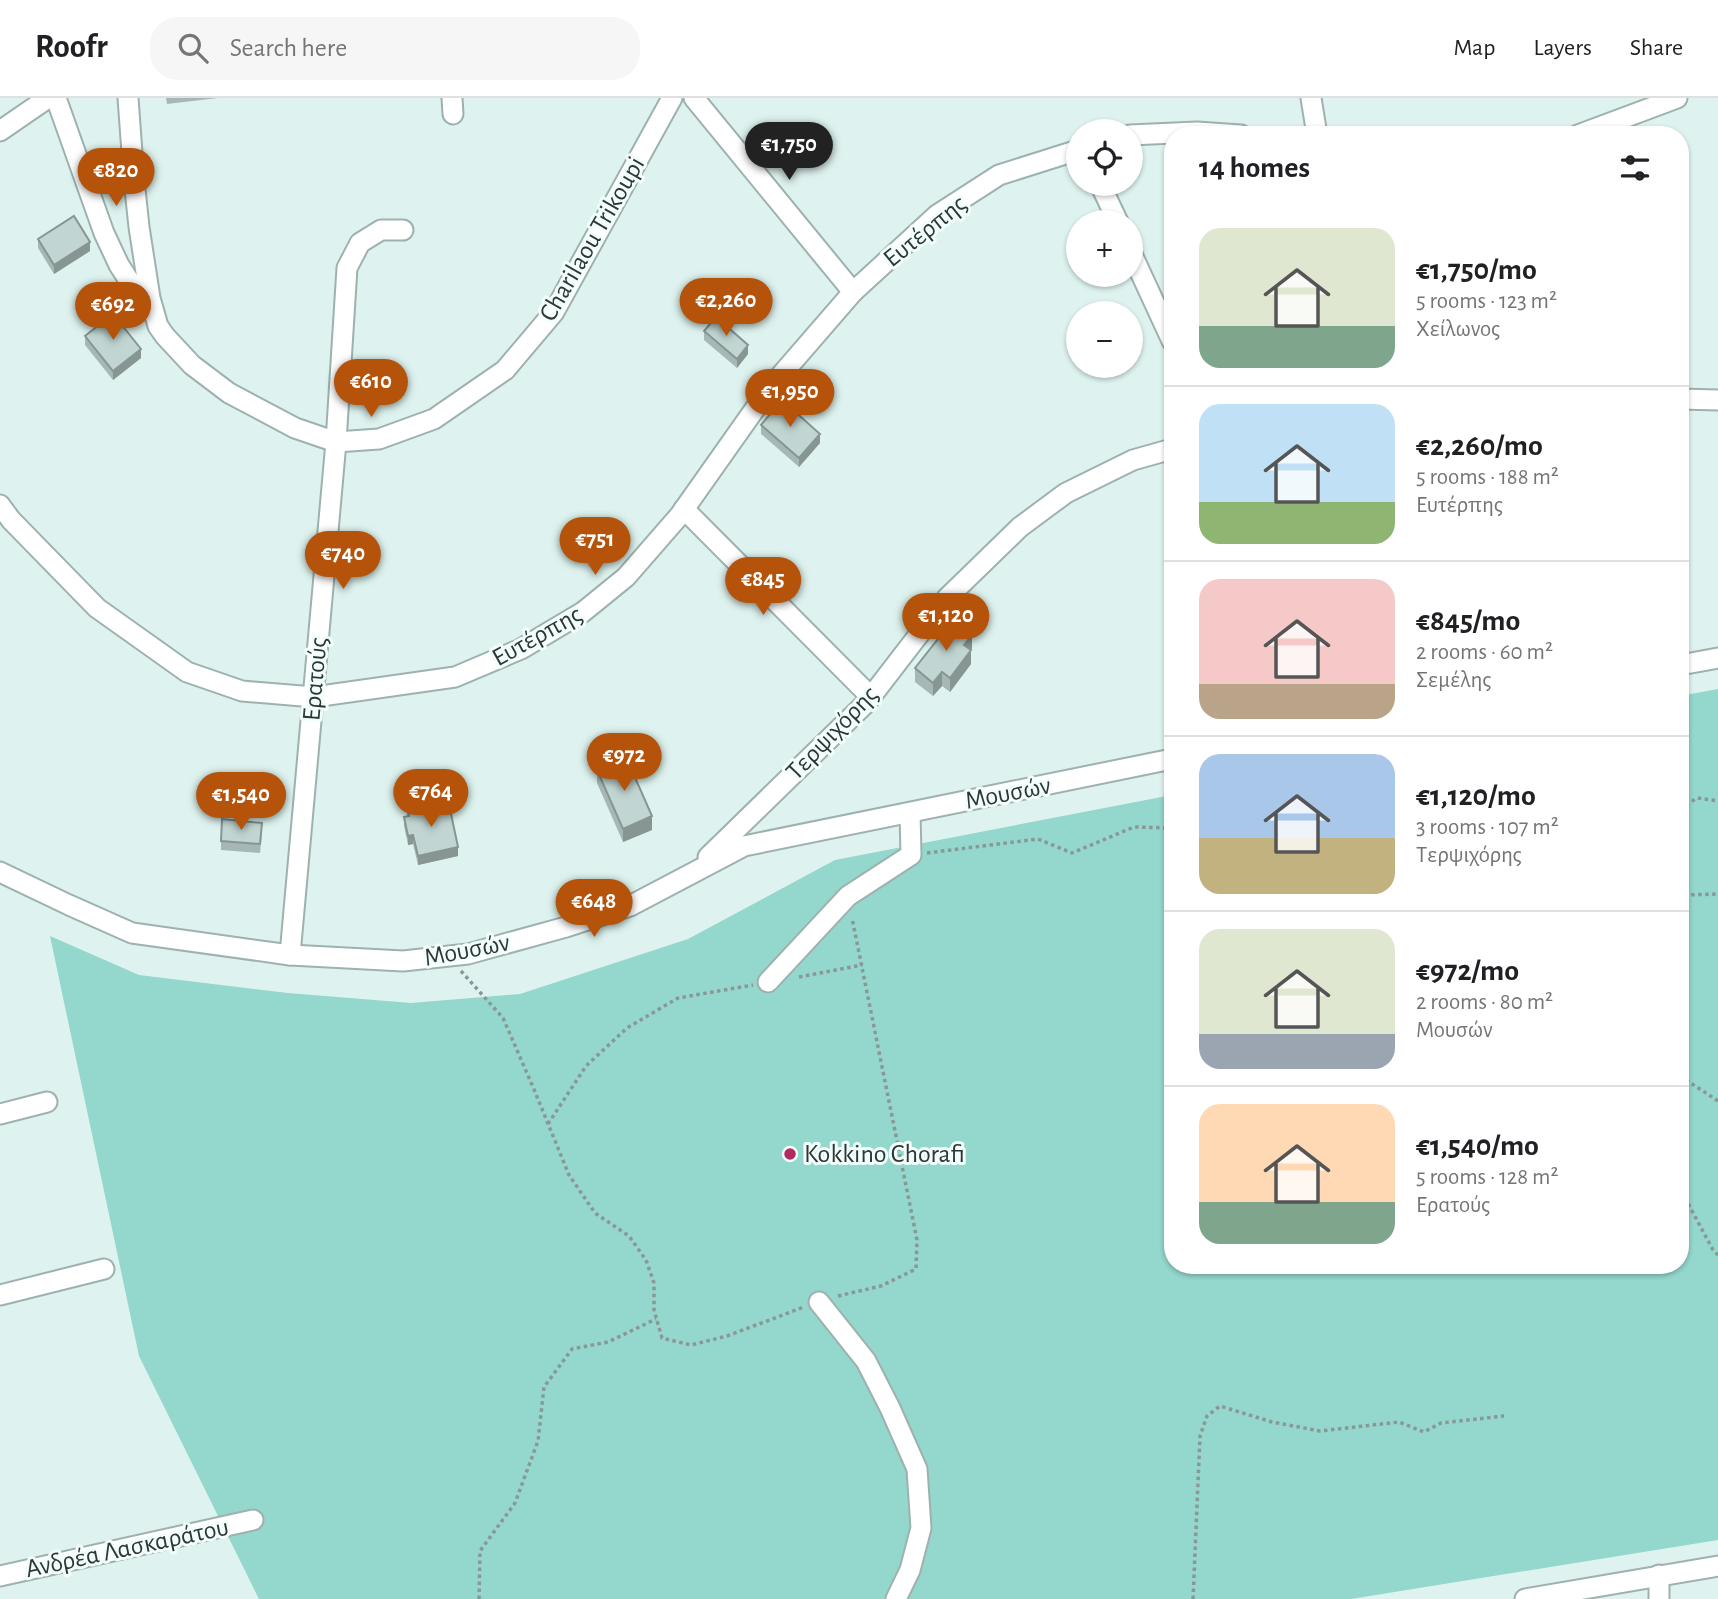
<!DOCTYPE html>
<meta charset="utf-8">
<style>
body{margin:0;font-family:"Alegreya Sans",sans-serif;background:#f6f6f6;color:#202124;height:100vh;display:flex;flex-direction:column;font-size:26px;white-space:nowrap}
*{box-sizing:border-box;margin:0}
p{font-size:23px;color:#757577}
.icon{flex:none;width:38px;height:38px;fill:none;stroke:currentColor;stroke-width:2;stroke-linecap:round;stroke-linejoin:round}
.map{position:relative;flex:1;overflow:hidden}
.panel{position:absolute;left:1164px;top:28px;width:525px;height:1148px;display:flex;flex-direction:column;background:#fff;border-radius:28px;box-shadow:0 2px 5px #0004}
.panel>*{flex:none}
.fabs{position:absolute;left:1066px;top:21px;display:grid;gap:14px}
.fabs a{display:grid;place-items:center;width:77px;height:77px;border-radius:50%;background:#fff;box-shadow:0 2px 5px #0004;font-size:35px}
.price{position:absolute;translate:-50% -60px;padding:0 16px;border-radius:24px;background:#b45309;color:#fff;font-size:23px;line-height:46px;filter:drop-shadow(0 2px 4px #0008)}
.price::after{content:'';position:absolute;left:50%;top:42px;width:21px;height:16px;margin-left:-10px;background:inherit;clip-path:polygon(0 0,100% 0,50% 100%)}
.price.current{background:#222;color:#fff}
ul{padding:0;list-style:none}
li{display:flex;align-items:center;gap:21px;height:175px;padding:0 35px}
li+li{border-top:2px solid #e0e0e0}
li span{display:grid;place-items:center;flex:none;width:196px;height:140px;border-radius:21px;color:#555}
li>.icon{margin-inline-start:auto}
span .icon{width:84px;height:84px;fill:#fffc;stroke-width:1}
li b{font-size:30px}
h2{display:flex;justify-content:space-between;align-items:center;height:84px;padding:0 35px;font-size:30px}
header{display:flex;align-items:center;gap:42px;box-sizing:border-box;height:98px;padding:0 35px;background:#fff;border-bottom:2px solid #e0e0e0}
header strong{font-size:33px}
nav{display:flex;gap:38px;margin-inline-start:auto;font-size:24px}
.search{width:490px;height:63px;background:#f6f6f6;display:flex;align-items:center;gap:18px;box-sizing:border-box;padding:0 24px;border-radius:28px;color:#757577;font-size:26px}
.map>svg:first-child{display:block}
.green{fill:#94d7cc}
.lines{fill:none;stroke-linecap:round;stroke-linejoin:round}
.minor-casing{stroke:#9db2ae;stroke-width:23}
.path{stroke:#899895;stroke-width:3.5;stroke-dasharray:3.5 3.5;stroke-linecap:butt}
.minor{stroke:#fff;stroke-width:19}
.wall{fill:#a6b8b5}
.shaded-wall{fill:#879693}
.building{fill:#c1d6d2;stroke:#879693;stroke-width:2}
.poi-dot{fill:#b6295f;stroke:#f1fefc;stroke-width:2.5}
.labels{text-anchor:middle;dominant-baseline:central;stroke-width:6;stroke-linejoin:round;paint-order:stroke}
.street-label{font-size:26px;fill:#2e3735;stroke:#f1fefc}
.poi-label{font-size:26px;fill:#2e3735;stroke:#f1fefc;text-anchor:start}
</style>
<header>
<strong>Roofr</strong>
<div class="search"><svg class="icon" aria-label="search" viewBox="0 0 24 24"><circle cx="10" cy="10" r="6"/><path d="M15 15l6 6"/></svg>Search here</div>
<nav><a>Map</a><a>Layers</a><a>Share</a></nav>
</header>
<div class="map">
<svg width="1718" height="1501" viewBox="0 0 1718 1501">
<rect width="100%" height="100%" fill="#def3ef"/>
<polygon class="green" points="1718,591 1718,1442 1351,1501 259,1501 139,1258 50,838 139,877 288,895 411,905 520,896 688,841 835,762 1172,697 1172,1167 1680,1167 1680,598"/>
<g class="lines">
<g class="minor-casing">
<g id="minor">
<polyline points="56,0 104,135 119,167 148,212"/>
<polyline points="128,0 134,82 139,129 150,200 158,228 165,238 192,267 229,295 295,330 336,344 379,341 434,321 505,272 554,214 672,0"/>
<polyline points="452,0 453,16"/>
<polyline points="694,0 853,194"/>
<polyline points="1311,0 1317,37"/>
<polyline points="0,33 48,0"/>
<polyline points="1130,37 1197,34 1241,37"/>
<polyline points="1578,37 1677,0"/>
<polyline points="1100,86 1118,124"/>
<polyline points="1130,152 1172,243"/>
<polyline points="1680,301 1718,302"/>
<polyline points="0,407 11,422 97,510 187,574 242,593 314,599 455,579 521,551 583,514 626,479 680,417 769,291 853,194 937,117 999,77 1078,52"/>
<polyline points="684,411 871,599"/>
<polyline points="1680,567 1718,560"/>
<polyline points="708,759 867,604 947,500 1020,429 1066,395 1133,362 1172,351"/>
<polyline points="0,774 69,807 132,835 290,857 403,863 468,856 566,829 630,808 744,748 1172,661"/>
<polyline points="290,857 336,344 347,170 360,145 381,132 403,132"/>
<polyline points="768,884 848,798 911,757 910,715"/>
<polyline points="0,1016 47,1004"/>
<polyline points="0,1197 104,1171"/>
<polyline points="819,1204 866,1263 890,1310 917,1371 921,1430 910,1472 896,1501"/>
<polyline points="1659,1477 1659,1501"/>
<polyline points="0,1478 253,1422"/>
<polyline points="1525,1501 1718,1468"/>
</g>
</g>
<g class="path">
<polyline points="1680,711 1697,700 1718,703"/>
<polyline points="927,755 1038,741 1072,755 1134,729 1172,730"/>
<polyline points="1680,791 1685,797 1718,796"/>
<polyline points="461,873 503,920 533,989 569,1077 595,1115 629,1138 646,1162 654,1185 654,1212 662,1240 691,1247 727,1238 804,1209"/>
<polyline points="799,879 862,867"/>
<polyline points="1680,978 1718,1003"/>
<polyline points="548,1026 586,968 627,930 678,900 753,887"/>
<polyline points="1680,1095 1684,1098 1713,1152 1718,1157"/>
<polyline points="838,1198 881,1188 916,1171 917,1142 852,820"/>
<polyline points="479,1501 480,1453 515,1405 538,1343 544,1289 572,1251 608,1244 656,1221"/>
<polyline points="1193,1501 1200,1338 1207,1318 1220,1308 1272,1324 1320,1333 1399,1324 1424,1334 1441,1325 1504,1318"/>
</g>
<use href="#minor" class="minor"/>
</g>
<g class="wall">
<polygon points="166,0 218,0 167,6"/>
<polygon points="38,141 90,153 54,176 38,150"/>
<polygon points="704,233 748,256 737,270 704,242"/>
<polygon points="85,238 141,260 113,282 85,247"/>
<polygon points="761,327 820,345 799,369 761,336"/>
<polygon points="972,550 971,552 971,566 950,594 942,588 933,598 915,584 915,570"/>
<polygon points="597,672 652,732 623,744 597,685"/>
<polygon points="407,708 423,708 436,714 458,758 418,767 413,746 408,747 404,728 404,719 407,718"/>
<polygon points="262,734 260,755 221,752 221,743"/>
</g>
<g class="shaded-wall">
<polygon points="90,144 90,153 54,176 54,167"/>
<polygon points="748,247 748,256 737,270 737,261"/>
<polygon points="141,251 141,260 113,282 113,273"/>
<polygon points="820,336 820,345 799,369 799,360"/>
<polygon points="972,537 972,550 964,561 964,547"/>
<polygon points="971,552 971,566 950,594 950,580"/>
<polygon points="942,574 942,588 933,598 933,585"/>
<polygon points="652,718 652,732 623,744 623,731"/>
<polygon points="413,737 413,746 408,747 408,738"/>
<polygon points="458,749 458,758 418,767 418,758"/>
</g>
<g class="building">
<polygon points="74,118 90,144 54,167 38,141"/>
<polygon points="113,216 141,251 113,273 85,238"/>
<polygon points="716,219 748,247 737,261 704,233"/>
<polygon points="782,302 820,336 799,360 761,327"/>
<polygon points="953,522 972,537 964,547 971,552 950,580 942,574 933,585 915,570"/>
<polygon points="626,659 652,718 623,731 597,672"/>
<polygon points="423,705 423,708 428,707 429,711 435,710 436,714 450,711 458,749 418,758 413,737 408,738 404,719 409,718 407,708"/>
<polygon points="222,721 262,725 260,746 221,743"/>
</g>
<circle class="poi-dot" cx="790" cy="1056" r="7"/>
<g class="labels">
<g class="street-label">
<text transform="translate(925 133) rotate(-39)">Ευτέρπης</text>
<text transform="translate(592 141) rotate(-60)">Charilaou Trikoupi</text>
<text transform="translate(537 538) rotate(-29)">Ευτέρπης</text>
<text transform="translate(315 581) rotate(-85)">Ερατούς</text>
<text transform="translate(832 635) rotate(-46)">Τερψιχόρης</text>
<text transform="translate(1008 695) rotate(-11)">Μουσών</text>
<text transform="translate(467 852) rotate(-11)">Μουσών</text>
<text transform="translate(127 1450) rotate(-12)">Ανδρέα Λασκαράτου</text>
</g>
<g class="poi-label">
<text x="804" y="1056">Kokkino Chorafi</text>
</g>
</g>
</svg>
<div class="fabs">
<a><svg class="icon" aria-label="locate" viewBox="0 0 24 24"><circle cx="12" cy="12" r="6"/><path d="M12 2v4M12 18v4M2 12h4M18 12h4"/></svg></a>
<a>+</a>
<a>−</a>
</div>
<b class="price current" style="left:789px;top:84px">€1,750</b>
<b class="price" style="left:116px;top:110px">€820</b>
<b class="price" style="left:726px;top:240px">€2,260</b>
<b class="price" style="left:113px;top:244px">€692</b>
<b class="price" style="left:371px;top:321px">€610</b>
<b class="price" style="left:790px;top:331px">€1,950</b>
<b class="price" style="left:595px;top:479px">€751</b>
<b class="price" style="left:343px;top:493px">€740</b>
<b class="price" style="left:763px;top:519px">€845</b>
<b class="price" style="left:946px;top:555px">€1,120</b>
<b class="price" style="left:624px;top:695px">€972</b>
<b class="price" style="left:431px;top:731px">€764</b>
<b class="price" style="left:241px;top:734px">€1,540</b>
<b class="price" style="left:594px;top:841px">€648</b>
<section class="panel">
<h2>14 homes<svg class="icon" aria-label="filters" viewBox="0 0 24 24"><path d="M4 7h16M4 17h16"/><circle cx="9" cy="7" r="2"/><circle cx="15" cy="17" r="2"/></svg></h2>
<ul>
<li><span style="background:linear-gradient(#dfe7d0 70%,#7fa58c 0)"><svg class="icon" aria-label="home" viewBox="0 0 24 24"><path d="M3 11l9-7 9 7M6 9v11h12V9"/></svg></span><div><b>€1,750/mo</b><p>5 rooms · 123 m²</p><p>Χείλωνος</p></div></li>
<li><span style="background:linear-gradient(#bfe0f5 70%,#8fb573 0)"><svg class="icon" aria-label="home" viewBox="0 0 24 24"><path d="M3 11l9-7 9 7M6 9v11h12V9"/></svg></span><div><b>€2,260/mo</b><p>5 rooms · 188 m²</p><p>Ευτέρπης</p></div></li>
<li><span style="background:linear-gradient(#f6c9c9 75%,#b9a48a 0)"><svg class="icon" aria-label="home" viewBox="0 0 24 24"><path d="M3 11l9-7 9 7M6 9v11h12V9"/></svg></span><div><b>€845/mo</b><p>2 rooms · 60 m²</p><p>Σεμέλης</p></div></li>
<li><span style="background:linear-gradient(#a9c7e8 60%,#c2b280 0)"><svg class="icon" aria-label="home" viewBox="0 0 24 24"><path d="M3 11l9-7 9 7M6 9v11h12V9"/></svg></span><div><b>€1,120/mo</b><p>3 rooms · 107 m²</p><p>Τερψιχόρης</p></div></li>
<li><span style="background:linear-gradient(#dfe7d0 75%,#9aa5b1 0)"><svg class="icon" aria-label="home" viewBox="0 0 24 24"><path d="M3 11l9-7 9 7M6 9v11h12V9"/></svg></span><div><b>€972/mo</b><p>2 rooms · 80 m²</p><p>Μουσών</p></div></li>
<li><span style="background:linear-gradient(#ffd9b3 70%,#7fa58c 0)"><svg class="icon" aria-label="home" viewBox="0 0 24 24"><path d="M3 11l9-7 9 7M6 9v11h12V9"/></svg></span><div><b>€1,540/mo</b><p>5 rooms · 128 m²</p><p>Ερατούς</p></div></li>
</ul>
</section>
</div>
